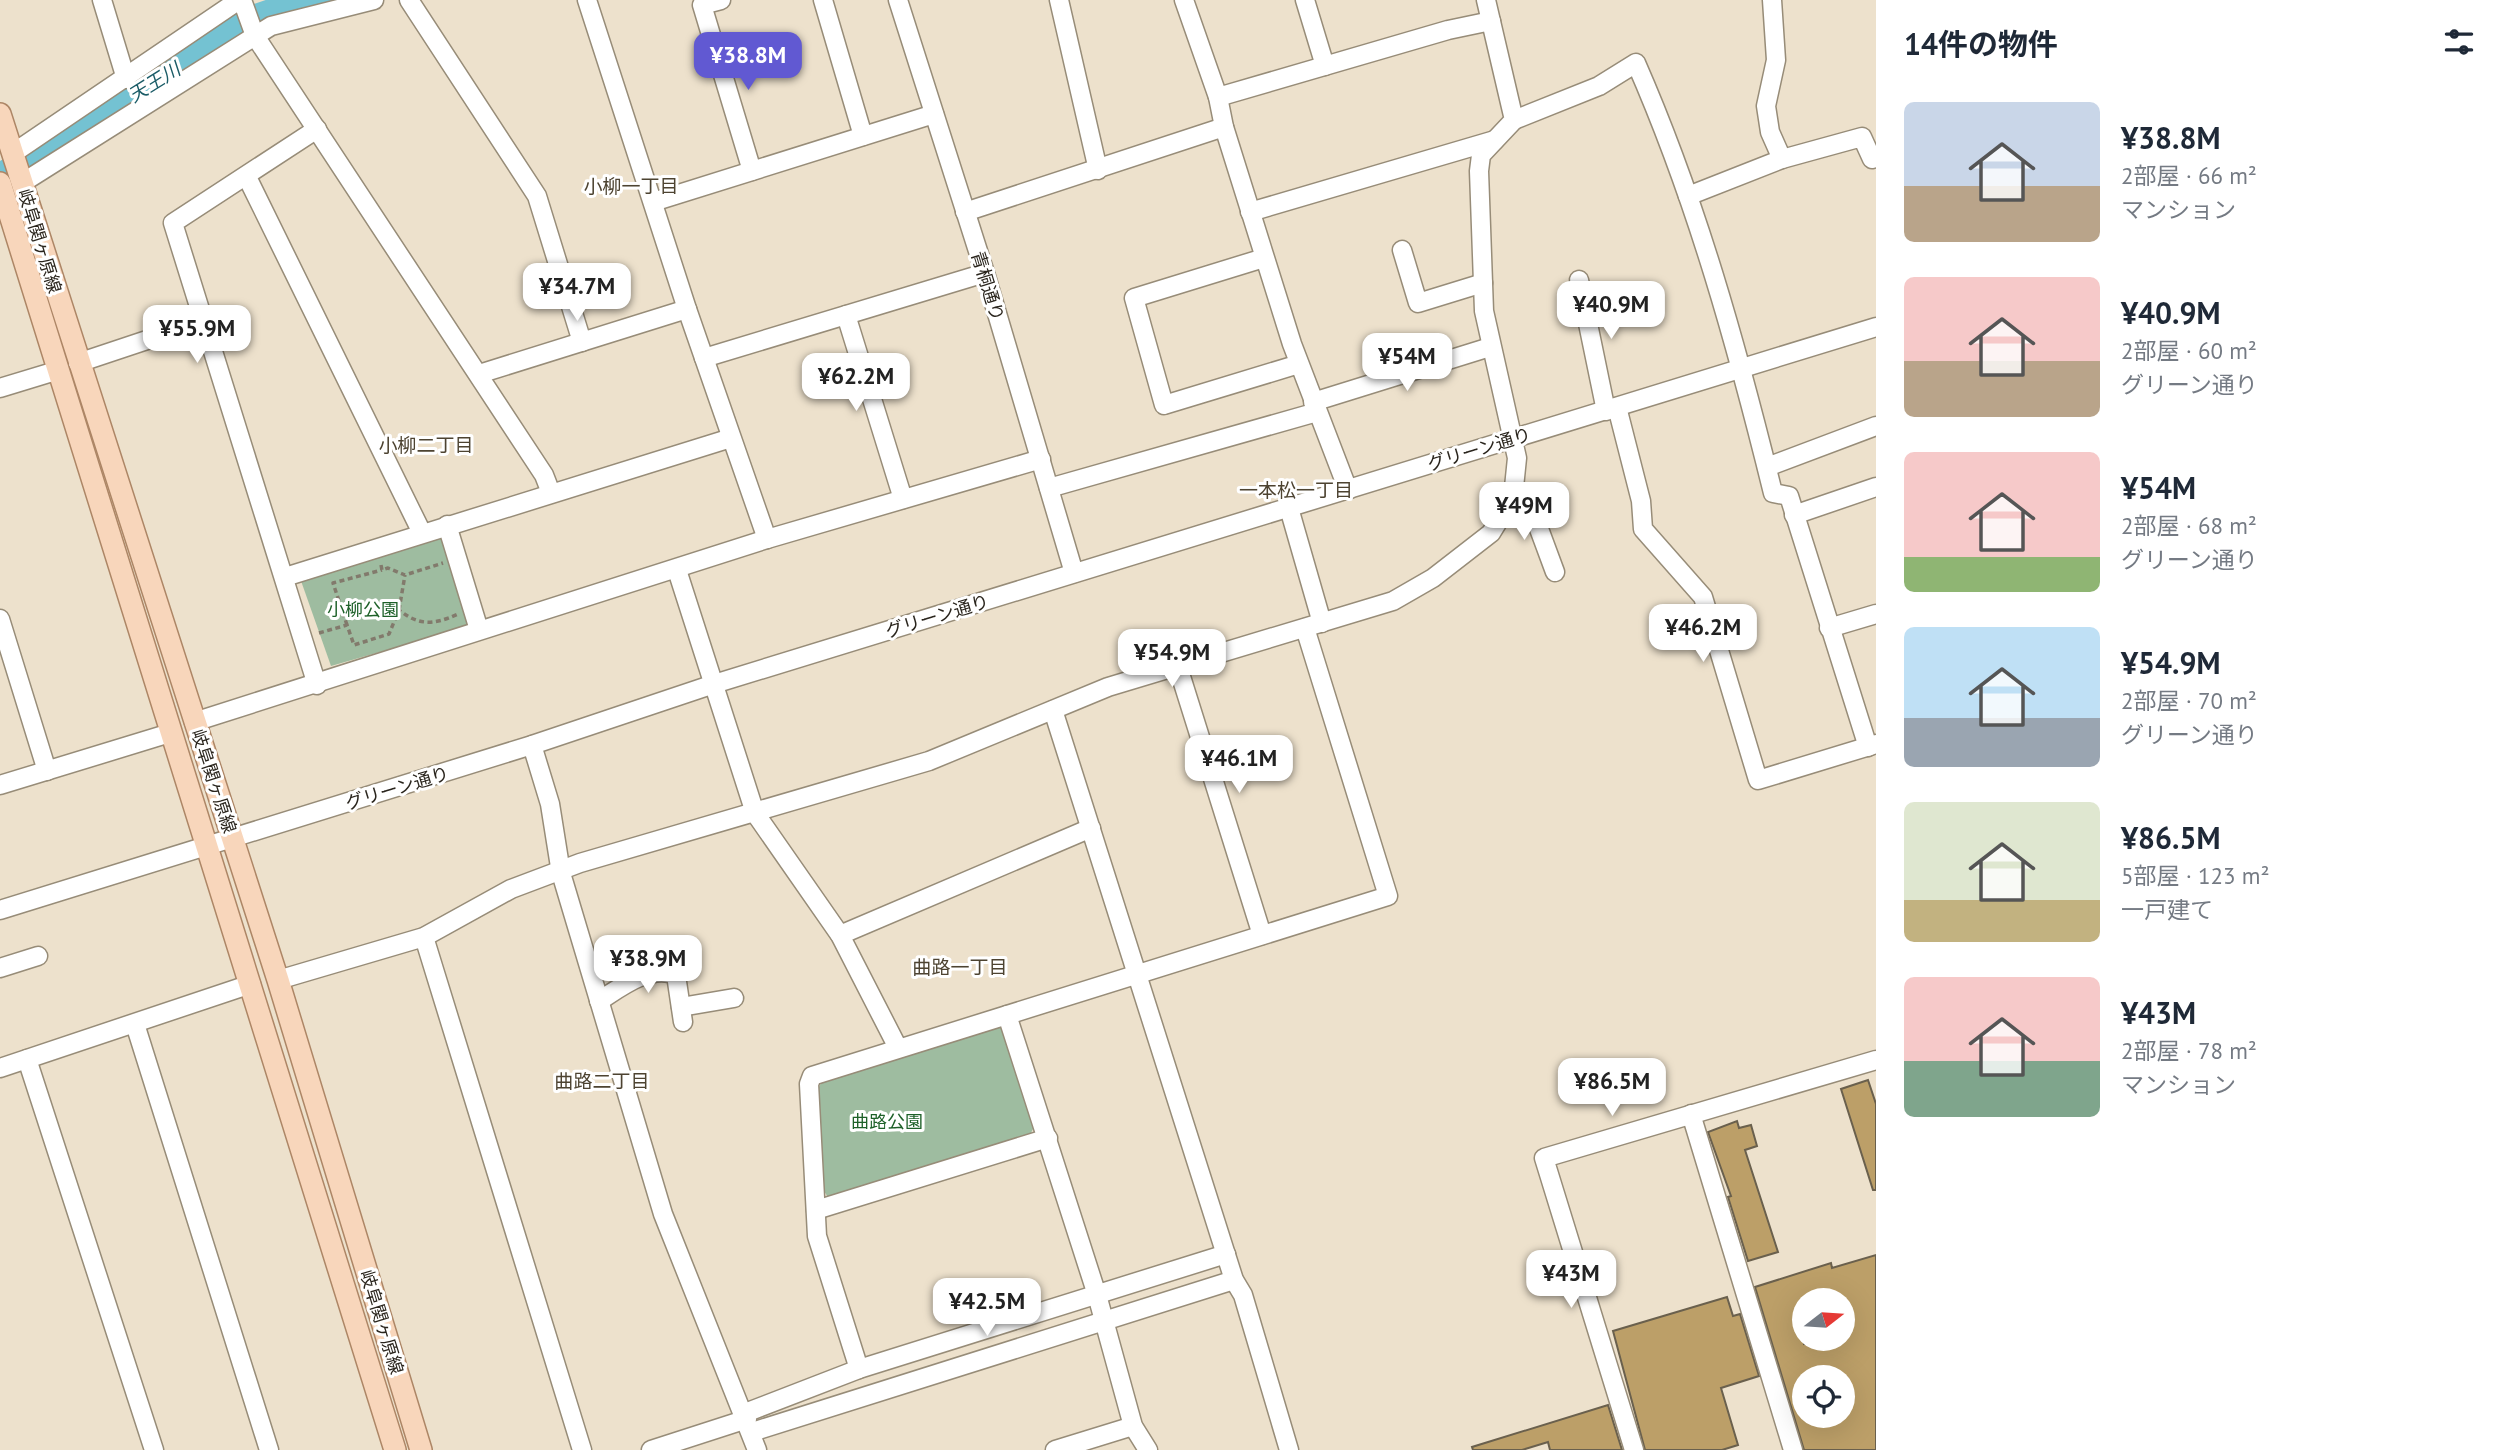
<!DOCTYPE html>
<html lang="ja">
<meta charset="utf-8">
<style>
body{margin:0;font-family:"PT Sans","Noto Sans JP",sans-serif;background:#f6f6f7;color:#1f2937;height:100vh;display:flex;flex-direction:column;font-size:26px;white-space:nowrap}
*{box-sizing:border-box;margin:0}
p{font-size:23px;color:#747a83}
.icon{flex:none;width:38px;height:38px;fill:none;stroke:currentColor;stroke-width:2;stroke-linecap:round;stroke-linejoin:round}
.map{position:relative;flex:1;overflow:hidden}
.drawer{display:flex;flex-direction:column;background:#fff;width:630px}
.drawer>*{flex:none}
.needle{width:46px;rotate:73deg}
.controls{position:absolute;left:1792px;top:1288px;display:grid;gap:14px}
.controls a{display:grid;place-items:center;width:63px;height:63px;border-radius:50%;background:#fff;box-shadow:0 7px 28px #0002;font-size:35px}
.price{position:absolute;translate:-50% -60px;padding:0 16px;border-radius:14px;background:#fff;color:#222;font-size:23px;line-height:46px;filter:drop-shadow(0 2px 4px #0008)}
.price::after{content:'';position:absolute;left:50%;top:42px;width:21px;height:16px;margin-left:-10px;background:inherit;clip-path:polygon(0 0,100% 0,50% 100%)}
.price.on{background:#6159d2;color:#fff}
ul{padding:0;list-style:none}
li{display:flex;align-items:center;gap:21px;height:175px;padding:0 28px}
li span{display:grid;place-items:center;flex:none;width:196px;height:140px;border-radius:10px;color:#555}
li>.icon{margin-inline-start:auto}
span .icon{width:84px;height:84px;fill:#fffc;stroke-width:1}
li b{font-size:30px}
h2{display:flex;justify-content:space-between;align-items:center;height:84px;padding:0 28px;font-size:30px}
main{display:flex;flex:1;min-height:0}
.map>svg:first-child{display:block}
.green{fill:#9ebca0}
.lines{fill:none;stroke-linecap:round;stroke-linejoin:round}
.river{stroke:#74c2d2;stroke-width:32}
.building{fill:#bc9f68;stroke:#6a604d;stroke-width:2;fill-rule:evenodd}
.minor-casing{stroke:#978c78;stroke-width:21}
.major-casing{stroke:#ad8666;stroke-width:24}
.path{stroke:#827a6c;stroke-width:3.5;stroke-dasharray:5 3.5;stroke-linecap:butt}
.minor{stroke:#fff;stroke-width:18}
.major{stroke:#f8d6bb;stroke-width:21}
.labels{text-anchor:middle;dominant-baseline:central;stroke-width:6;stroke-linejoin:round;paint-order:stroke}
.street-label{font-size:18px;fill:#2a251d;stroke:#fff}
.park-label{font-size:18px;fill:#1e6129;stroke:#fff}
.water-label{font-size:19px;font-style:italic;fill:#1b5c67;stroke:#fff}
.neighbourhood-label{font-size:19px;fill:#4d4331;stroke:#fff}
</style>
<main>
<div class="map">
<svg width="1876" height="1450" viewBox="0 0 1876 1450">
<rect width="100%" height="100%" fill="#ede1cc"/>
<g class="green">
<polygon points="443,538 470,626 331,666 300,578"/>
<polygon points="999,1026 1005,1030 1035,1125 1030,1135 829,1199 824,1191 817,1091 822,1081"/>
</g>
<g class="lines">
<polyline class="river" points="0,180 245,24 315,0"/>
</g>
<g class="building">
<polygon points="1868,1080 1876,1104 1876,1190 1873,1190 1841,1089"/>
<polygon points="1737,1121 1739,1128 1751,1125 1757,1146 1745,1150 1778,1252 1748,1261 1728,1197 1731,1196 1708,1132"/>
<path d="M1876,1255V1450H1804L1755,1287L1831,1263L1832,1268ZM1804,1300H1843V1328L1846,1339H1820L1804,1344ZM1804,1377H1843V1416H1804Z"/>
<polygon points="1727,1297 1733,1316 1740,1314 1759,1376 1721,1388 1738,1445 1722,1450 1645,1450 1613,1331"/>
<polygon points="1608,1405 1622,1450 1550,1450 1548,1442 1522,1450 1473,1450 1472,1447"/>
</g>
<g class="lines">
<g class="minor-casing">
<g id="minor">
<polyline points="102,0 126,79"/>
<polyline points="242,0 255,36 544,475 551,493"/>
<polyline points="409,0 537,196 582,342"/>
<polyline points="587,0 687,309 767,539"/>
<polyline points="721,0 702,5 752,171"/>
<polyline points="823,0 863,136"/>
<polyline points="898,0 985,273 1074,573"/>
<polyline points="1059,0 1098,170"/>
<polyline points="1184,0 1218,97 1224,127 1292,344 1348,490"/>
<polyline points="1305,0 1325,66"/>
<polyline points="1772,0 1776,60 1766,106 1770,132 1782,159"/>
<polyline points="1218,97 1448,30 1491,21"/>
<path d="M1514,120L1599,86L1636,63C1697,202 1737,347 1773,493L1789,496L1868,747"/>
<polyline points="12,154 239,0"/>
<polyline points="247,177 422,533"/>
<polyline points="22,183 271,26 374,0"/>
<polyline points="1688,196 1782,159 1862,137 1872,159 1876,158"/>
<polyline points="653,202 934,114"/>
<polyline points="965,212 1224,127"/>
<polyline points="1250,212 1495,140"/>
<polyline points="1402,250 1418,303 1483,283"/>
<polyline points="1264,258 1134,298 1164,405 1299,364"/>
<polyline points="1579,280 1606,411"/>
<polyline points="846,315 903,499"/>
<polyline points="704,358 985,273"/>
<polyline points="78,363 204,321"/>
<polyline points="479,374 687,309"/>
<polyline points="0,388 59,370"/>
<polyline points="1313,402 1490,347"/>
<polyline points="1617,407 1641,501 1643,529 1703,597 1758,780 1876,744"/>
<polyline points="1767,467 1876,426"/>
<polyline points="1049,488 1317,412"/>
<polyline points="1513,492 1528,499 1555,572"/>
<polyline points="1289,508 1322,623"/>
<polyline points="1794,515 1876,487"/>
<polyline points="447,525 479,630"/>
<polyline points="677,570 755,813 840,935 898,1048"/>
<polyline points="285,577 731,438"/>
<polyline points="0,619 47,771"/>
<polyline points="1829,628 1876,614"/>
<polyline points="1178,667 1262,935"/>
<polyline points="317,685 173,223 317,129"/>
<polyline points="1053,710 1234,1280 1243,1295 1289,1450"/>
<polyline points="194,722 767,539 1041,459"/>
<polyline points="532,745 550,804 561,873 663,1214 757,1450"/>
<polyline points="0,785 170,733"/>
<polyline points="0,910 532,745 714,684 1876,327"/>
<polyline points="840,935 1091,828"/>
<polyline points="424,937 582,1450"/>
<polyline points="0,968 38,956"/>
<polyline points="278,980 424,937 511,889 580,863 929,761 1108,687 1393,601 1433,578 1491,533 1513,497 1517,458 1484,311 1479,171 1481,155 1514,120 1486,0"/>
<path d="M599,1001C621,987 650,964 676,975L683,1022"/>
<polyline points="681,1007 734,998"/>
<polyline points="1007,1015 1097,1295 1133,1426 1148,1450"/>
<polyline points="135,1024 269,1450"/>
<polyline points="27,1059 154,1450"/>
<polyline points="0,1068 251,984"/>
<polyline points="1691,1114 1793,1450"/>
<polyline points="816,1210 1048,1138"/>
<polyline points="859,1369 817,1236 809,1084 812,1076 1388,896 1305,628"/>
<polyline points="745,1413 859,1369 1226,1254"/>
<polyline points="752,1432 1234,1280"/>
<polyline points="651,1450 747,1419"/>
<polyline points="1055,1450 1133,1426"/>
<polyline points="1634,1450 1544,1158 1876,1060"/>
</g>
</g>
<g class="major-casing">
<g id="major">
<polyline points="0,114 278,980 421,1450"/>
<polyline points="0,183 395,1450"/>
</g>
</g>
<g class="path">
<polyline points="381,565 382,570 388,568 405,575 443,563"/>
<polyline points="399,610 405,575"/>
<polyline points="347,625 333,583 382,570"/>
<path d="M319,633L347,625L354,645L389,634L399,610C419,626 434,625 458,614"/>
</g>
<use href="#minor" class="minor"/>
<use href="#major" class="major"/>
</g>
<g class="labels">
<g class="street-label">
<text transform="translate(40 241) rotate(73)">岐阜関ヶ原線</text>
<text transform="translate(988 286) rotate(73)">青桐通り</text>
<text transform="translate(1479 449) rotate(-17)">グリーン通り</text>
<text transform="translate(937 616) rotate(-17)">グリーン通り</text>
<text transform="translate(214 781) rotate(72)">岐阜関ヶ原線</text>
<text transform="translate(397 788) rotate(-17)">グリーン通り</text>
<text transform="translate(382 1322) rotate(73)">岐阜関ヶ原線</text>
</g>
<g class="park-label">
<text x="363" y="609">小柳公園</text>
<text x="887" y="1121">曲路公園</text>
</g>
<g class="water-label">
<text transform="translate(154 82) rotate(-32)">天王川</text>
</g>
<g class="neighbourhood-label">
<text x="631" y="186">小柳一丁目</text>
<text x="426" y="445">小柳二丁目</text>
<text x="1296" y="490">一本松一丁目</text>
<text x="960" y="967">曲路一丁目</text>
<text x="602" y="1081">曲路二丁目</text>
</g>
</g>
</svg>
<div class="controls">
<a><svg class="needle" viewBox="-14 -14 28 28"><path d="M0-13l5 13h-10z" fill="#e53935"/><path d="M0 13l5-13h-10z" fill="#747a83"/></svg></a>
<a><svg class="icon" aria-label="locate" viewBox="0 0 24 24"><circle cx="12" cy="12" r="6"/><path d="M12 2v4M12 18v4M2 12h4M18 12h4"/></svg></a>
</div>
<b class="price on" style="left:748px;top:92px">¥38.8M</b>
<b class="price" style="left:577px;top:323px">¥34.7M</b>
<b class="price" style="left:1611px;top:341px">¥40.9M</b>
<b class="price" style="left:197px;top:365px">¥55.9M</b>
<b class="price" style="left:1407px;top:393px">¥54M</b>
<b class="price" style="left:856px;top:413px">¥62.2M</b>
<b class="price" style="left:1524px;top:542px">¥49M</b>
<b class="price" style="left:1703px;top:664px">¥46.2M</b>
<b class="price" style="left:1172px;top:689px">¥54.9M</b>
<b class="price" style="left:1239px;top:795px">¥46.1M</b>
<b class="price" style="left:648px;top:995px">¥38.9M</b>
<b class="price" style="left:1612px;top:1118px">¥86.5M</b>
<b class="price" style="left:1571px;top:1310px">¥43M</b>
<b class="price" style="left:987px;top:1338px">¥42.5M</b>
</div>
<section class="drawer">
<h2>14件の物件<svg class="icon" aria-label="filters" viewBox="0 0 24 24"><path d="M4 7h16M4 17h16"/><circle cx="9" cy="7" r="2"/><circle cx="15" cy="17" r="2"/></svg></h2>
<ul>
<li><span style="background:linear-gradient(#c9d6e8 60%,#b9a48a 0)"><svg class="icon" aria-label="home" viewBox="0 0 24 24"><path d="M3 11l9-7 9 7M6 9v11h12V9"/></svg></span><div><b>¥38.8M</b><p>2部屋 · 66 m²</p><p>マンション</p></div></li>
<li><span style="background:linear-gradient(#f6c9c9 60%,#b9a48a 0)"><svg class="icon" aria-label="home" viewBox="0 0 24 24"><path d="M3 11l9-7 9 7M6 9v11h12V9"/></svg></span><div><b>¥40.9M</b><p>2部屋 · 60 m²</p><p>グリーン通り</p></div></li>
<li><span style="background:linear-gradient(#f6c9c9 75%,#8fb573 0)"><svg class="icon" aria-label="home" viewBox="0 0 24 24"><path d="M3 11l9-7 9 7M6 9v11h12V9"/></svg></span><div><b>¥54M</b><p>2部屋 · 68 m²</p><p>グリーン通り</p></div></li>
<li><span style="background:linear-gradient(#bfe0f5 65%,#9aa5b1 0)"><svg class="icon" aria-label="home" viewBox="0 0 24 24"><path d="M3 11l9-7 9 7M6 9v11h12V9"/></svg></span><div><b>¥54.9M</b><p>2部屋 · 70 m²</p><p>グリーン通り</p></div></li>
<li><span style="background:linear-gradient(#dfe7d0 70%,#c2b280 0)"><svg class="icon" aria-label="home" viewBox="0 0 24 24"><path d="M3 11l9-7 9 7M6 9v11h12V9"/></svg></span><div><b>¥86.5M</b><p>5部屋 · 123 m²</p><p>一戸建て</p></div></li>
<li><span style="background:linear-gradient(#f6c9c9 60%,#7fa58c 0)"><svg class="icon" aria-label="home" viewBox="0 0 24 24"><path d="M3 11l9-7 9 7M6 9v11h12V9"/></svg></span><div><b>¥43M</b><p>2部屋 · 78 m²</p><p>マンション</p></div></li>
</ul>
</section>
</main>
